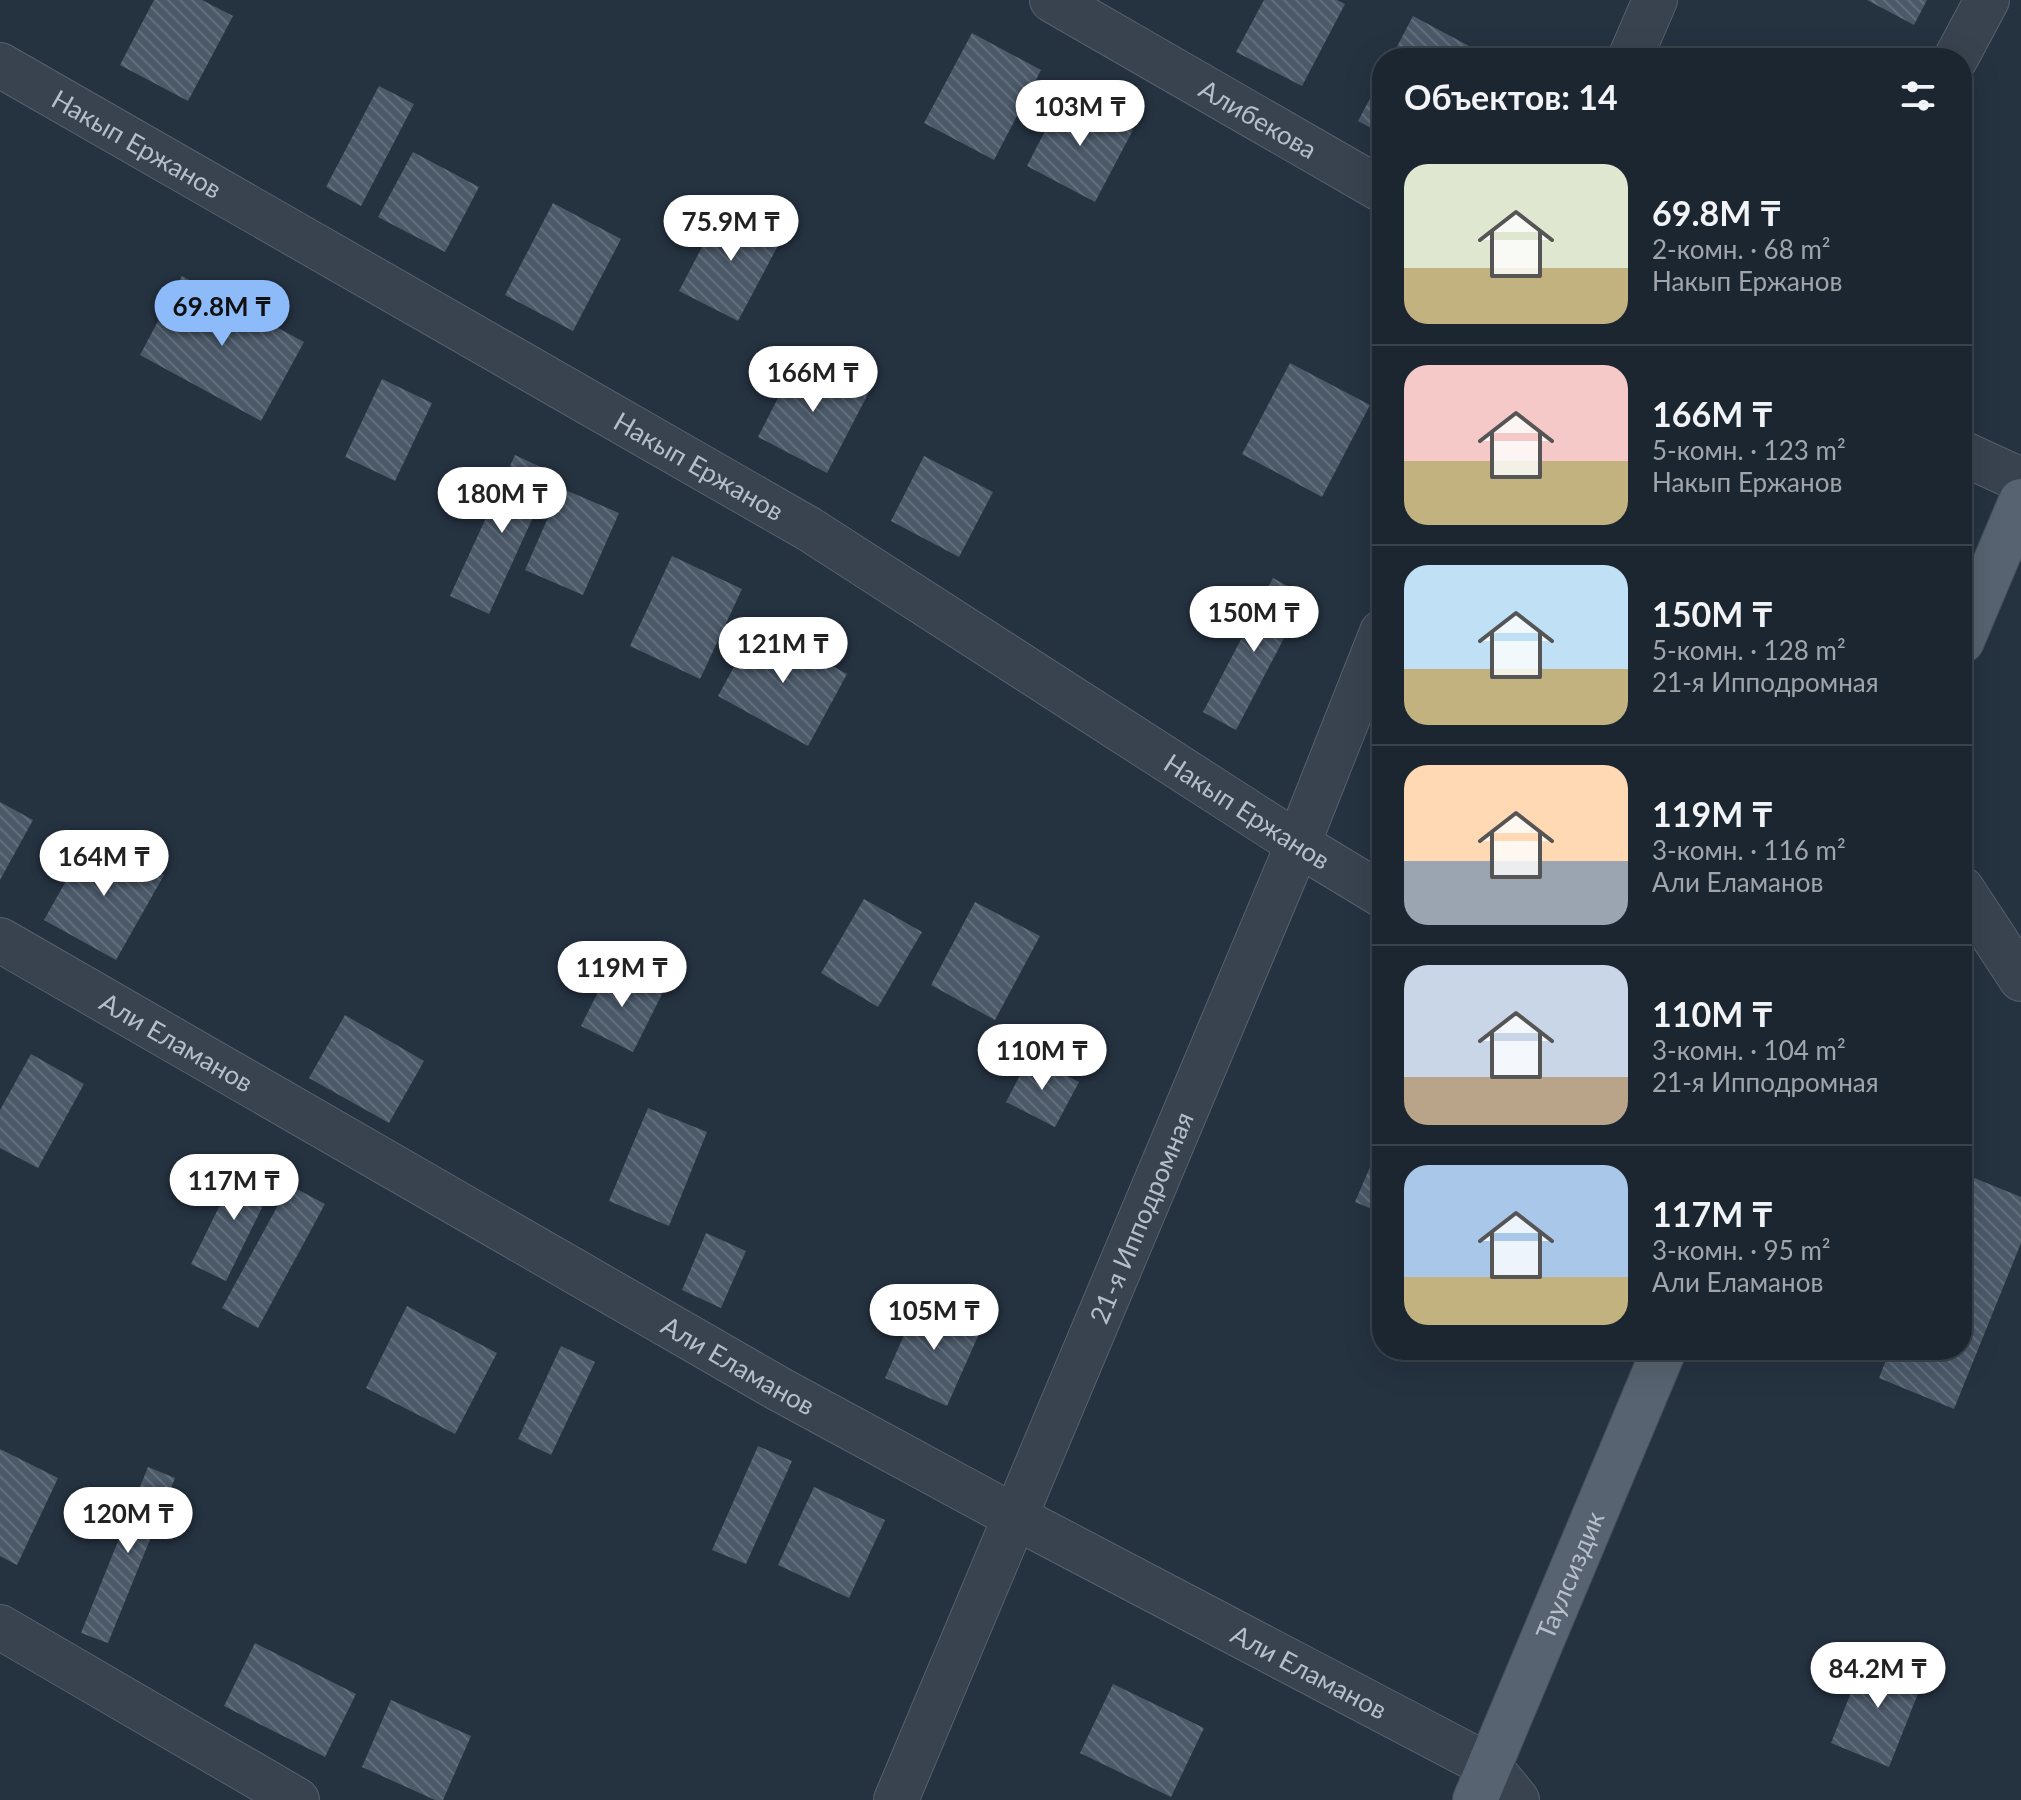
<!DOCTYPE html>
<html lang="ru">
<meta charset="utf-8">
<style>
body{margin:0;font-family:Lato,sans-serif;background:#29323c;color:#f1f3f6;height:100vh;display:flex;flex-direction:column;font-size:30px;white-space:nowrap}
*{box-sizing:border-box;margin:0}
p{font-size:26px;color:#a0a5ab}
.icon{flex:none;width:44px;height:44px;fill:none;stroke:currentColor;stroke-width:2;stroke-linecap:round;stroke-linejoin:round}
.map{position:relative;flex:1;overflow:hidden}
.panel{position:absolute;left:1372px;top:48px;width:600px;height:1312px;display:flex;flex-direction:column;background:#1c2630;border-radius:32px;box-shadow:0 8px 32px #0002,0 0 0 2px #3a434c}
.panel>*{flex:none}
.price{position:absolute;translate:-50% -68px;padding:0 18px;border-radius:28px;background:#fff;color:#222;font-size:26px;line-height:52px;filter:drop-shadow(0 2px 4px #0008)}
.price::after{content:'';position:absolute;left:50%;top:48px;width:24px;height:18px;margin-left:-12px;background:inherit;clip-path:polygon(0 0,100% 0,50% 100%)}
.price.active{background:#8dbaf8;color:#111}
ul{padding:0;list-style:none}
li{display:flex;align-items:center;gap:24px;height:200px;padding:0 32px}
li+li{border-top:2px solid #3a434c}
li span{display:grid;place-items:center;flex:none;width:224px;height:160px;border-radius:24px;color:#555}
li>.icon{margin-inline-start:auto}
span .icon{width:96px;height:96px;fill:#fffc;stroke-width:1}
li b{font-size:34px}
h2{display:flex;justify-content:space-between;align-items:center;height:96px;padding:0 32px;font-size:34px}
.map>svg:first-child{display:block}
.building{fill:url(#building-back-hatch)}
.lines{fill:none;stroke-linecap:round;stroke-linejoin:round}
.minor-casing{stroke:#57616d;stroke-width:46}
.major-casing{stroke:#464f5c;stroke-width:46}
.minor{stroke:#394350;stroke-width:44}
.major{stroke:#576370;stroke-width:44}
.labels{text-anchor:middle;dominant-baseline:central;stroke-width:7;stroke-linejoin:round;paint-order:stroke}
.street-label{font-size:26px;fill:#b6beca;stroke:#1e2835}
</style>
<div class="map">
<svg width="2021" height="1800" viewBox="0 0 2021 1800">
<defs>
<pattern id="building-back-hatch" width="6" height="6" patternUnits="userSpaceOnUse" patternTransform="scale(2)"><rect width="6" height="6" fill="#4b5969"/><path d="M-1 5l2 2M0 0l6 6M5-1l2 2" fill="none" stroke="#636f7d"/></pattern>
</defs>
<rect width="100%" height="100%" fill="#253240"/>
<g class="building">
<polygon points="154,0 202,0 233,16 188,101 120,65"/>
<polygon points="1264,0 1337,0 1345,4 1302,86 1236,52"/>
<polygon points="1867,0 1927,0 1914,25"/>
<polygon points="1413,16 1484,54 1482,58 1391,58"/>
<polygon points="972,33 1041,70 994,160 924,123"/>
<polygon points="1382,76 1382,134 1358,121"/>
<polygon points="379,86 414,104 361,206 326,187"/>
<polygon points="1064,94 1133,130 1095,202 1027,166"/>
<polygon points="413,152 479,187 445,252 378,217"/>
<polygon points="553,203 621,239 573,331 505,295"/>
<polygon points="724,205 783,236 738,321 679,291"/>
<polygon points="182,276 304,342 261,421 140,355"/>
<polygon points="800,355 869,392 827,473 758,437"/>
<polygon points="1290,363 1370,405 1322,497 1242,454"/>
<polygon points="382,379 432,403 395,481 345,457"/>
<polygon points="515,455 553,473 489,614 450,596"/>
<polygon points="924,456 993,492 959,557 891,521"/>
<polygon points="561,488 619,513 583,595 525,570"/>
<polygon points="672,556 742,589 700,679 630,646"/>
<polygon points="1273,578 1306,596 1236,730 1203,712"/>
<polygon points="757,625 847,674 808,746 718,696"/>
<polygon points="0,802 33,820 0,880"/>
<polygon points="92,835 164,875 116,960 44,920"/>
<polygon points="864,899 922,932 878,1007 821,973"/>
<polygon points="975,902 1040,936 995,1020 931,985"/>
<polygon points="611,966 663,992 633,1052 581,1026"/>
<polygon points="345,1015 424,1061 389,1123 309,1078"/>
<polygon points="31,1054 84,1084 38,1168 0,1148 0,1110"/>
<polygon points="1030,1056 1079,1082 1055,1127 1006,1102"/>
<polygon points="648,1108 707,1132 669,1226 609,1201"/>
<polygon points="1382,1139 1382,1213 1355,1202"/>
<polygon points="241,1162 276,1179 226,1281 191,1264"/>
<polygon points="1962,1173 2021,1197 2021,1243 1954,1409 1879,1378 1890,1350 1962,1350"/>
<polygon points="289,1185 325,1204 258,1328 222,1308"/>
<polygon points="706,1233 746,1251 721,1308 682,1290"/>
<polygon points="921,1297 983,1325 947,1406 885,1378"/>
<polygon points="407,1306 497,1353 455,1434 366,1388"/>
<polygon points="561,1346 595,1362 551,1455 518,1439"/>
<polygon points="758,1446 792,1461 746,1564 712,1550"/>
<polygon points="0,1449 58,1478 17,1565 0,1556"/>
<polygon points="148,1467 175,1478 108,1643 81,1633"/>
<polygon points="814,1487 885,1520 849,1598 778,1565"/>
<polygon points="255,1643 356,1694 325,1757 224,1706"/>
<polygon points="1867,1652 1925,1676 1889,1767 1831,1743"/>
<polygon points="1113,1684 1204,1728 1171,1797 1080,1753"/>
<polygon points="391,1700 471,1736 443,1800 435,1800 362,1767"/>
</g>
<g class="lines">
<g class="minor-casing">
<g id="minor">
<path id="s1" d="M1052,0L1382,190"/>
<polyline points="1630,58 1655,0"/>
<polyline points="1956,58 1987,0"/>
<path id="s2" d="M0,65L809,529L1298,844L1382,895"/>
<polyline points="1962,453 2021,480"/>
<polyline points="1962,889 2021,979"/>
<path id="s3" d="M0,940L779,1389L1015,1517L1489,1766L1517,1800"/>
<polyline points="0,1627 297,1800"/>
<path id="s4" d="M896,1800L1298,844L1382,632"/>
</g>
</g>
<g class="major-casing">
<g id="major">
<polyline points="1962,641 2021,501"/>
<path id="s5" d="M1475,1800L1664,1350"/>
</g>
</g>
<use href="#minor" class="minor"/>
<use href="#major" class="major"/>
</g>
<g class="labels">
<g class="street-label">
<text stroke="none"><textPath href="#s1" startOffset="238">Алибекова</textPath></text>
<text stroke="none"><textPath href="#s2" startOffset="158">Накып Ержанов</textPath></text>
<text stroke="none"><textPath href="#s2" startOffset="806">Накып Ержанов</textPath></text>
<text stroke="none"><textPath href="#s2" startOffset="1454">Накып Ержанов</textPath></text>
<text stroke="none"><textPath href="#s3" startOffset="204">Али Еламанов</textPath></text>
<text stroke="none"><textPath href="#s4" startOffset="632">21-я Ипподромная</textPath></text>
<text stroke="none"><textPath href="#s3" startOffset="852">Али Еламанов</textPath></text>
<text stroke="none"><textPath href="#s5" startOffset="244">Таулсиздик</textPath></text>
<text stroke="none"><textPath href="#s3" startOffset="1500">Али Еламанов</textPath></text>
</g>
</g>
</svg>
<b class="price" style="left:1080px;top:148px">103M ₸</b>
<b class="price" style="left:731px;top:263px">75.9M ₸</b>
<b class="price active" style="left:222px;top:348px">69.8M ₸</b>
<b class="price" style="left:813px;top:414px">166M ₸</b>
<b class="price" style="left:502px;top:535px">180M ₸</b>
<b class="price" style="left:1254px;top:654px">150M ₸</b>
<b class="price" style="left:783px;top:685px">121M ₸</b>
<b class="price" style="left:104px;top:898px">164M ₸</b>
<b class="price" style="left:622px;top:1009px">119M ₸</b>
<b class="price" style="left:1042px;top:1092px">110M ₸</b>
<b class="price" style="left:234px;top:1222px">117M ₸</b>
<b class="price" style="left:934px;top:1352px">105M ₸</b>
<b class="price" style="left:128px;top:1555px">120M ₸</b>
<b class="price" style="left:1878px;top:1710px">84.2M ₸</b>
<section class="panel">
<h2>Объектов: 14<svg class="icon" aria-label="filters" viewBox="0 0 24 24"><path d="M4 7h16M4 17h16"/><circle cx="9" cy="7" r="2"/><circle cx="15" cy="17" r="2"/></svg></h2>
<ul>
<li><span style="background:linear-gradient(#dfe7d0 65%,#c2b280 0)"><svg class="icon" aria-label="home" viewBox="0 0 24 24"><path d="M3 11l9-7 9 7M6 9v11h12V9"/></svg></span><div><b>69.8M ₸</b><p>2-комн. · 68 m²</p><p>Накып Ержанов</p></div></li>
<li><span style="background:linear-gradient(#f6c9c9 60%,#c2b280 0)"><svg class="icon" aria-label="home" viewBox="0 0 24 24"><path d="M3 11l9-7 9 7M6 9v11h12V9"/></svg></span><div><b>166M ₸</b><p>5-комн. · 123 m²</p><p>Накып Ержанов</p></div></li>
<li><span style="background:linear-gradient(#bfe0f5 65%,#c2b280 0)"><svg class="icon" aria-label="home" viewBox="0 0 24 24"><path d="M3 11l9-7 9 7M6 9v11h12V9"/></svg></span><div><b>150M ₸</b><p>5-комн. · 128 m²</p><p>21-я Ипподромная</p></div></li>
<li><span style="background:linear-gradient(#ffd9b3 60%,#9aa5b1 0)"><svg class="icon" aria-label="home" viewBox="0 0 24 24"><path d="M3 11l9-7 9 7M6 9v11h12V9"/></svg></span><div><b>119M ₸</b><p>3-комн. · 116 m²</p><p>Али Еламанов</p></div></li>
<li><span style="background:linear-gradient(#c9d6e8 70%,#b9a48a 0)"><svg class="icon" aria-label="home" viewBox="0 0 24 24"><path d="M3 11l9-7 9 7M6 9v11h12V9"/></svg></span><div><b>110M ₸</b><p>3-комн. · 104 m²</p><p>21-я Ипподромная</p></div></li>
<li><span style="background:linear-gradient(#a9c7e8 70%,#c2b280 0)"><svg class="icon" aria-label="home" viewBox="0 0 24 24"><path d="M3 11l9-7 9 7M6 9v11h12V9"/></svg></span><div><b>117M ₸</b><p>3-комн. · 95 m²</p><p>Али Еламанов</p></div></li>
</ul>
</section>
</div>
